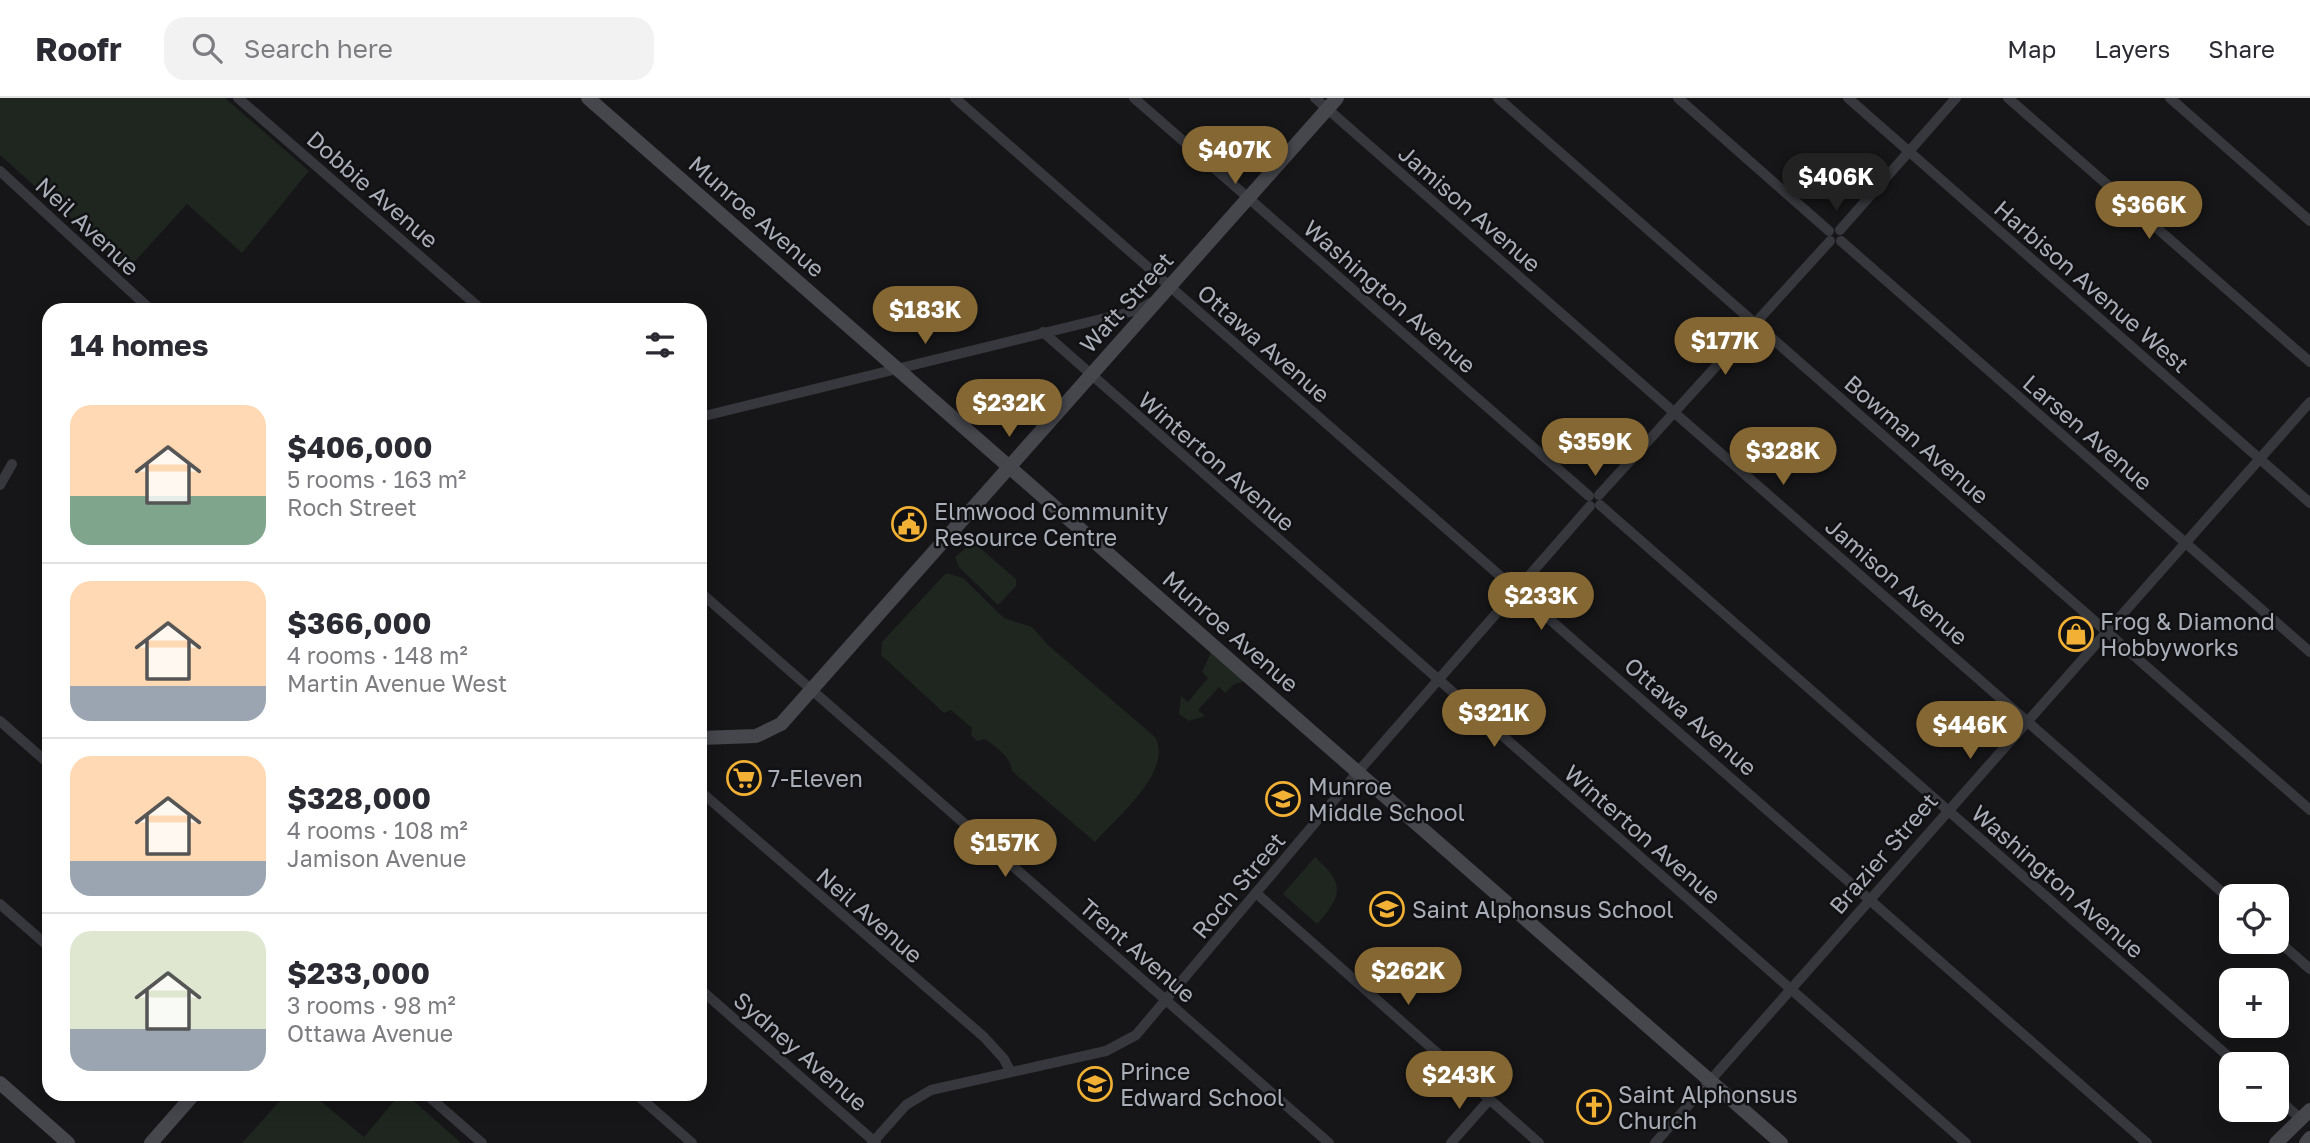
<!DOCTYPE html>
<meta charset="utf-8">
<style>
body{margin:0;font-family:"Golos Text",sans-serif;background:#f2f2f3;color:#2b2b33;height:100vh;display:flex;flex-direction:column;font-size:26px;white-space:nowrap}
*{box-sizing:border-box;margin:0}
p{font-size:23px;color:#7c7c81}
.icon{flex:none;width:38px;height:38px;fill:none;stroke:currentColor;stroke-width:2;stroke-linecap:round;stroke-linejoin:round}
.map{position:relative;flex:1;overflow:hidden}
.sheet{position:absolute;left:42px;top:205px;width:665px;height:798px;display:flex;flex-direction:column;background:#fff;border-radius:21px;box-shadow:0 4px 18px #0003}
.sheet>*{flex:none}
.controls{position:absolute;left:2219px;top:786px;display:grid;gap:14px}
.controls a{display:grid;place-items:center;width:70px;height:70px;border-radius:14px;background:#fff;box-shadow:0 4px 18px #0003;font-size:35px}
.price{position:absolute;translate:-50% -60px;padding:0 16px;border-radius:24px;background:#856733;color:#fff;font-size:23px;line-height:46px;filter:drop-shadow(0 2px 4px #0008)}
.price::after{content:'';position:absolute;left:50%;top:42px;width:21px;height:16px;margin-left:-10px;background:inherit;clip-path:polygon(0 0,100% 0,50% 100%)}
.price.on{background:#222;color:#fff}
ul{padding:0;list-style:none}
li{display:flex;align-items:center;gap:21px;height:175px;padding:0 28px}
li+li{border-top:2px solid #e1e1e2}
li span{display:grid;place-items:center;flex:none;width:196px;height:140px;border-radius:21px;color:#555}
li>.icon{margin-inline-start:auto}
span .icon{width:84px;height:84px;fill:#fffc;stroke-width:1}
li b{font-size:30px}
h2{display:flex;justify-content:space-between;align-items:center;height:84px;padding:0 28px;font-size:30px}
header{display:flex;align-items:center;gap:42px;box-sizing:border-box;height:98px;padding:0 35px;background:#fff;border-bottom:2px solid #e1e1e2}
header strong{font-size:33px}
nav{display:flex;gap:38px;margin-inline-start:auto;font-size:24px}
.search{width:490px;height:63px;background:#f2f2f3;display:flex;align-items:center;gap:18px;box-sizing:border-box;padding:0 24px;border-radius:21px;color:#7c7c81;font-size:26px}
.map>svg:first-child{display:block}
.green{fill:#1e261f}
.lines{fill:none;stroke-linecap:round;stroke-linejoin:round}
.street{stroke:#37383d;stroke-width:10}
.secondary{stroke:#45474d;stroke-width:14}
.labels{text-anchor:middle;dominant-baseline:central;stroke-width:5;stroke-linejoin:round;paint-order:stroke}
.street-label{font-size:23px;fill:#a8adb8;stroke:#111113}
.poi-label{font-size:23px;fill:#a8adb8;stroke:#111113;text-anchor:start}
</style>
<header>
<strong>Roofr</strong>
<div class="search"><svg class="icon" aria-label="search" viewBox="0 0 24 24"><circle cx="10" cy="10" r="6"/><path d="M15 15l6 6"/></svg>Search here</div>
<nav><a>Map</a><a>Layers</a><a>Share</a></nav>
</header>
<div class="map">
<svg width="2310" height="1045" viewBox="0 0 2310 1045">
<rect width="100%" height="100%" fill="#161618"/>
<g class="green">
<polygon points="0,0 225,0 309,73 242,155 187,106 128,171 0,57"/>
<polygon points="973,444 1016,481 1016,488 998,507 959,469 955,459"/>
<path d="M946,475L963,480L1004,520L1032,529L1048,547L1155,639C1174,673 1116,720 1095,744L1012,673C1011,659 996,649 985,641L977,643L971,637L972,630L951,612L944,615L881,557L882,544Z"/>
<polygon points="1211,554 1244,583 1233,587 1225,595 1219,589 1198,612 1205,618 1189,623 1179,616 1181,598 1188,604 1208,580 1202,574"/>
<path d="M1315,759C1345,786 1343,797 1317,826L1283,796Z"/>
<polygon points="286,996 312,996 364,1039 400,996 406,996 461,1045 242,1045"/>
</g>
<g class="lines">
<g class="street">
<polyline points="238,0 482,212"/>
<polyline points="955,0 2147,1045"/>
<polyline points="1134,0 1589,398"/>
<polyline points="1315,0 2231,802"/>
<polyline points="1498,0 2310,712"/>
<polyline points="1678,0 1829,133"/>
<polyline points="1848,0 2310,405"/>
<polyline points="2008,0 2310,264"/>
<polyline points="2170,0 2310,123"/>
<polyline points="0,73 151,212"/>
<polyline points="1840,132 1956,0"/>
<polyline points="1841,143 2310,554"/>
<polyline points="1043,234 1966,1045"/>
<polyline points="700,319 1138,212 1150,205"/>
<polyline points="0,387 12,366"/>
<polyline points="1599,397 1830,143"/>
<polyline points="1600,407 2237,966"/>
<polyline points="700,494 1329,1045"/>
<polyline points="0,623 49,666"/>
<polyline points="700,693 984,939 1004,961 1010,973"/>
<polyline points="1256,795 1539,1045"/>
<polyline points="0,806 49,849"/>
<polyline points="2277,842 2310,871"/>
<polyline points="700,891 876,1045"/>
<polyline points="426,996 482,1045"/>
<polyline points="636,996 692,1045"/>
<polyline points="2277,1000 2301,1021"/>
<polyline points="872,1045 906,1007 931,992 1106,953 1136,937 1357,675 1590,408"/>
<polyline points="1451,1045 1489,1002"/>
<polyline points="1655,1045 2310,304"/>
</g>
<g class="secondary">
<polyline points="588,0 1781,1045"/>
<polyline points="700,640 756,638 781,626 1337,0"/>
<polyline points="0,985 68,1045"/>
<polyline points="151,1045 194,996"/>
<polyline points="2276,1045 2310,1012"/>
<polyline points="2306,1045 2310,1040"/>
</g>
</g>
<defs>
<g id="civic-ring" transform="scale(1.75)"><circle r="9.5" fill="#111113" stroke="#f2b134" stroke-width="1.5"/><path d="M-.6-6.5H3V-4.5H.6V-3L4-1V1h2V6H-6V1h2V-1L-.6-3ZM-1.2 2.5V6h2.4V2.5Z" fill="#f2b134"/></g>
<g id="shop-ring" transform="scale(1.75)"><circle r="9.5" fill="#111113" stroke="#f2b134" stroke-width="1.5"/><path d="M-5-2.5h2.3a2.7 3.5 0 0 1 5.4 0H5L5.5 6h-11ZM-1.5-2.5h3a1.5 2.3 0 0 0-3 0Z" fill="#f2b134"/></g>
<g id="supermarket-ring" transform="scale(1.75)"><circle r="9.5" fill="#111113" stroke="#f2b134" stroke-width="1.5"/><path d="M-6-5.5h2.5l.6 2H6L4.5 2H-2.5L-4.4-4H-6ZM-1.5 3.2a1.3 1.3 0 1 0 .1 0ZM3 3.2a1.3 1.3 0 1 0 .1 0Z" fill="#f2b134"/></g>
<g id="school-ring" transform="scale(1.75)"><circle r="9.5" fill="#111113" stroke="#f2b134" stroke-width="1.5"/><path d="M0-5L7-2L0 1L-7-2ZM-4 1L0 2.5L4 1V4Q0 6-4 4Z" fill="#f2b134"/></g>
<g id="church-ring" transform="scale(1.75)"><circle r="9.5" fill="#111113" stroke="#f2b134" stroke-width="1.5"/><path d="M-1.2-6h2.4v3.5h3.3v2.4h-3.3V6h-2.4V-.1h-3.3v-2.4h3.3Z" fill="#f2b134"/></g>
</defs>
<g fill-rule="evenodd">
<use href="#civic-ring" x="909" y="426"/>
<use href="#shop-ring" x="2076" y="536"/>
<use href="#supermarket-ring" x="744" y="680"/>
<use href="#school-ring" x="1283" y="701"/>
<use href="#school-ring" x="1387" y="811"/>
<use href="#school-ring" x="1095" y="986"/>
<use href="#church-ring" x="1594" y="1009"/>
</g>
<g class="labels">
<g class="street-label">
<text transform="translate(373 91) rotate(41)">Dobbie Avenue</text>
<text transform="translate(1470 110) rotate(41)">Jamison Avenue</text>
<text transform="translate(757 118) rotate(41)">Munroe Avenue</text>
<text transform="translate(88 128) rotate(43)">Neil Avenue</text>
<text transform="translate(2092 188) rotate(41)">Harbison Avenue West</text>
<text transform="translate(1390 198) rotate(41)">Washington Avenue</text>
<text transform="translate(1126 204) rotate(-48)">Watt Street</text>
<text transform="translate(1264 245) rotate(41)">Ottawa Avenue</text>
<text transform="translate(2088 334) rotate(41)">Larsen Avenue</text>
<text transform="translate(1917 341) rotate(41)">Bowman Avenue</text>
<text transform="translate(1217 363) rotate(41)">Winterton Avenue</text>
<text transform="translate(1897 483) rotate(41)">Jamison Avenue</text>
<text transform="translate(1231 533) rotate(41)">Munroe Avenue</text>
<text transform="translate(1691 618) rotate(41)">Ottawa Avenue</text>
<text transform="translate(1643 736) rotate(41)">Winterton Avenue</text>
<text transform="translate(1883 755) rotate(-49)">Brazier Street</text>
<text transform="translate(2058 783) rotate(41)">Washington Avenue</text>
<text transform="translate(1238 787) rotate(-50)">Roch Street</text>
<text transform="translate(870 817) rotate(41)">Neil Avenue</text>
<text transform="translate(1138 852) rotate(41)">Trent Avenue</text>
<text transform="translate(801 953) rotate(41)">Sydney Avenue</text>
</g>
<g class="poi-label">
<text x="934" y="413">Elmwood Community<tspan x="934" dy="26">Resource Centre</tspan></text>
<text x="2100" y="523">Frog &amp; Diamond<tspan x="2100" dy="26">Hobbyworks</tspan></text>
<text x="768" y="680">7-Eleven</text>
<text x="1308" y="688">Munroe<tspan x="1308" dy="26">Middle School</tspan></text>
<text x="1412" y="811">Saint Alphonsus School</text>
<text x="1120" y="973">Prince<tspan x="1120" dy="26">Edward School</tspan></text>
<text x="1618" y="996">Saint Alphonsus<tspan x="1618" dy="26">Church</tspan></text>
</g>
</g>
</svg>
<div class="controls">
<a><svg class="icon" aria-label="locate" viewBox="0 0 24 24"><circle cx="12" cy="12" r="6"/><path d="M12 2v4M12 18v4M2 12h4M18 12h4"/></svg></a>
<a>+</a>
<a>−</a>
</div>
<b class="price" style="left:1235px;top:88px">$407K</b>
<b class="price on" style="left:1836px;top:115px">$406K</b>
<b class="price" style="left:2149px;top:143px">$366K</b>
<b class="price" style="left:925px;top:248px">$183K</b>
<b class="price" style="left:1725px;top:279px">$177K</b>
<b class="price" style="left:1009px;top:341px">$232K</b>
<b class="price" style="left:1595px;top:380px">$359K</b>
<b class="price" style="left:1783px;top:389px">$328K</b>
<b class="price" style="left:1541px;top:534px">$233K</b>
<b class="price" style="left:1494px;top:651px">$321K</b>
<b class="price" style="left:1970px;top:663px">$446K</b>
<b class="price" style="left:1005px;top:781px">$157K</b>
<b class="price" style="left:1408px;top:909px">$262K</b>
<b class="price" style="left:1459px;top:1013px">$243K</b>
<section class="sheet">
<h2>14 homes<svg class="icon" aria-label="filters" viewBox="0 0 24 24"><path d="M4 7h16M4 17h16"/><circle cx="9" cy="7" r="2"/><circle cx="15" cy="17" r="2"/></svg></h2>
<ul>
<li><span style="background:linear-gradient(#ffd9b3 65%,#7fa58c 0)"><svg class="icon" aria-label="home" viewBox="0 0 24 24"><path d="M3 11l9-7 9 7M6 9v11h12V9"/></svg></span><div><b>$406,000</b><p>5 rooms · 163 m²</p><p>Roch Street</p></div></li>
<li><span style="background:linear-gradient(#ffd9b3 75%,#9aa5b1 0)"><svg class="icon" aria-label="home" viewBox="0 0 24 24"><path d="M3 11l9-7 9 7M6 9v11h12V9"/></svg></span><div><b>$366,000</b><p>4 rooms · 148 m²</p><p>Martin Avenue West</p></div></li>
<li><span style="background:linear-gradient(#ffd9b3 75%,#9aa5b1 0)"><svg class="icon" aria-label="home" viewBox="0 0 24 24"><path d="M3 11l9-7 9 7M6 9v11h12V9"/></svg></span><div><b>$328,000</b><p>4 rooms · 108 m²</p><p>Jamison Avenue</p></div></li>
<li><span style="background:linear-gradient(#dfe7d0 70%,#9aa5b1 0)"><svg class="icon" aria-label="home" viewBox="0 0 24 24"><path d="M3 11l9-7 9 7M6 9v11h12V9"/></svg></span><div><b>$233,000</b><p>3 rooms · 98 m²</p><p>Ottawa Avenue</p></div></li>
</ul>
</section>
</div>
